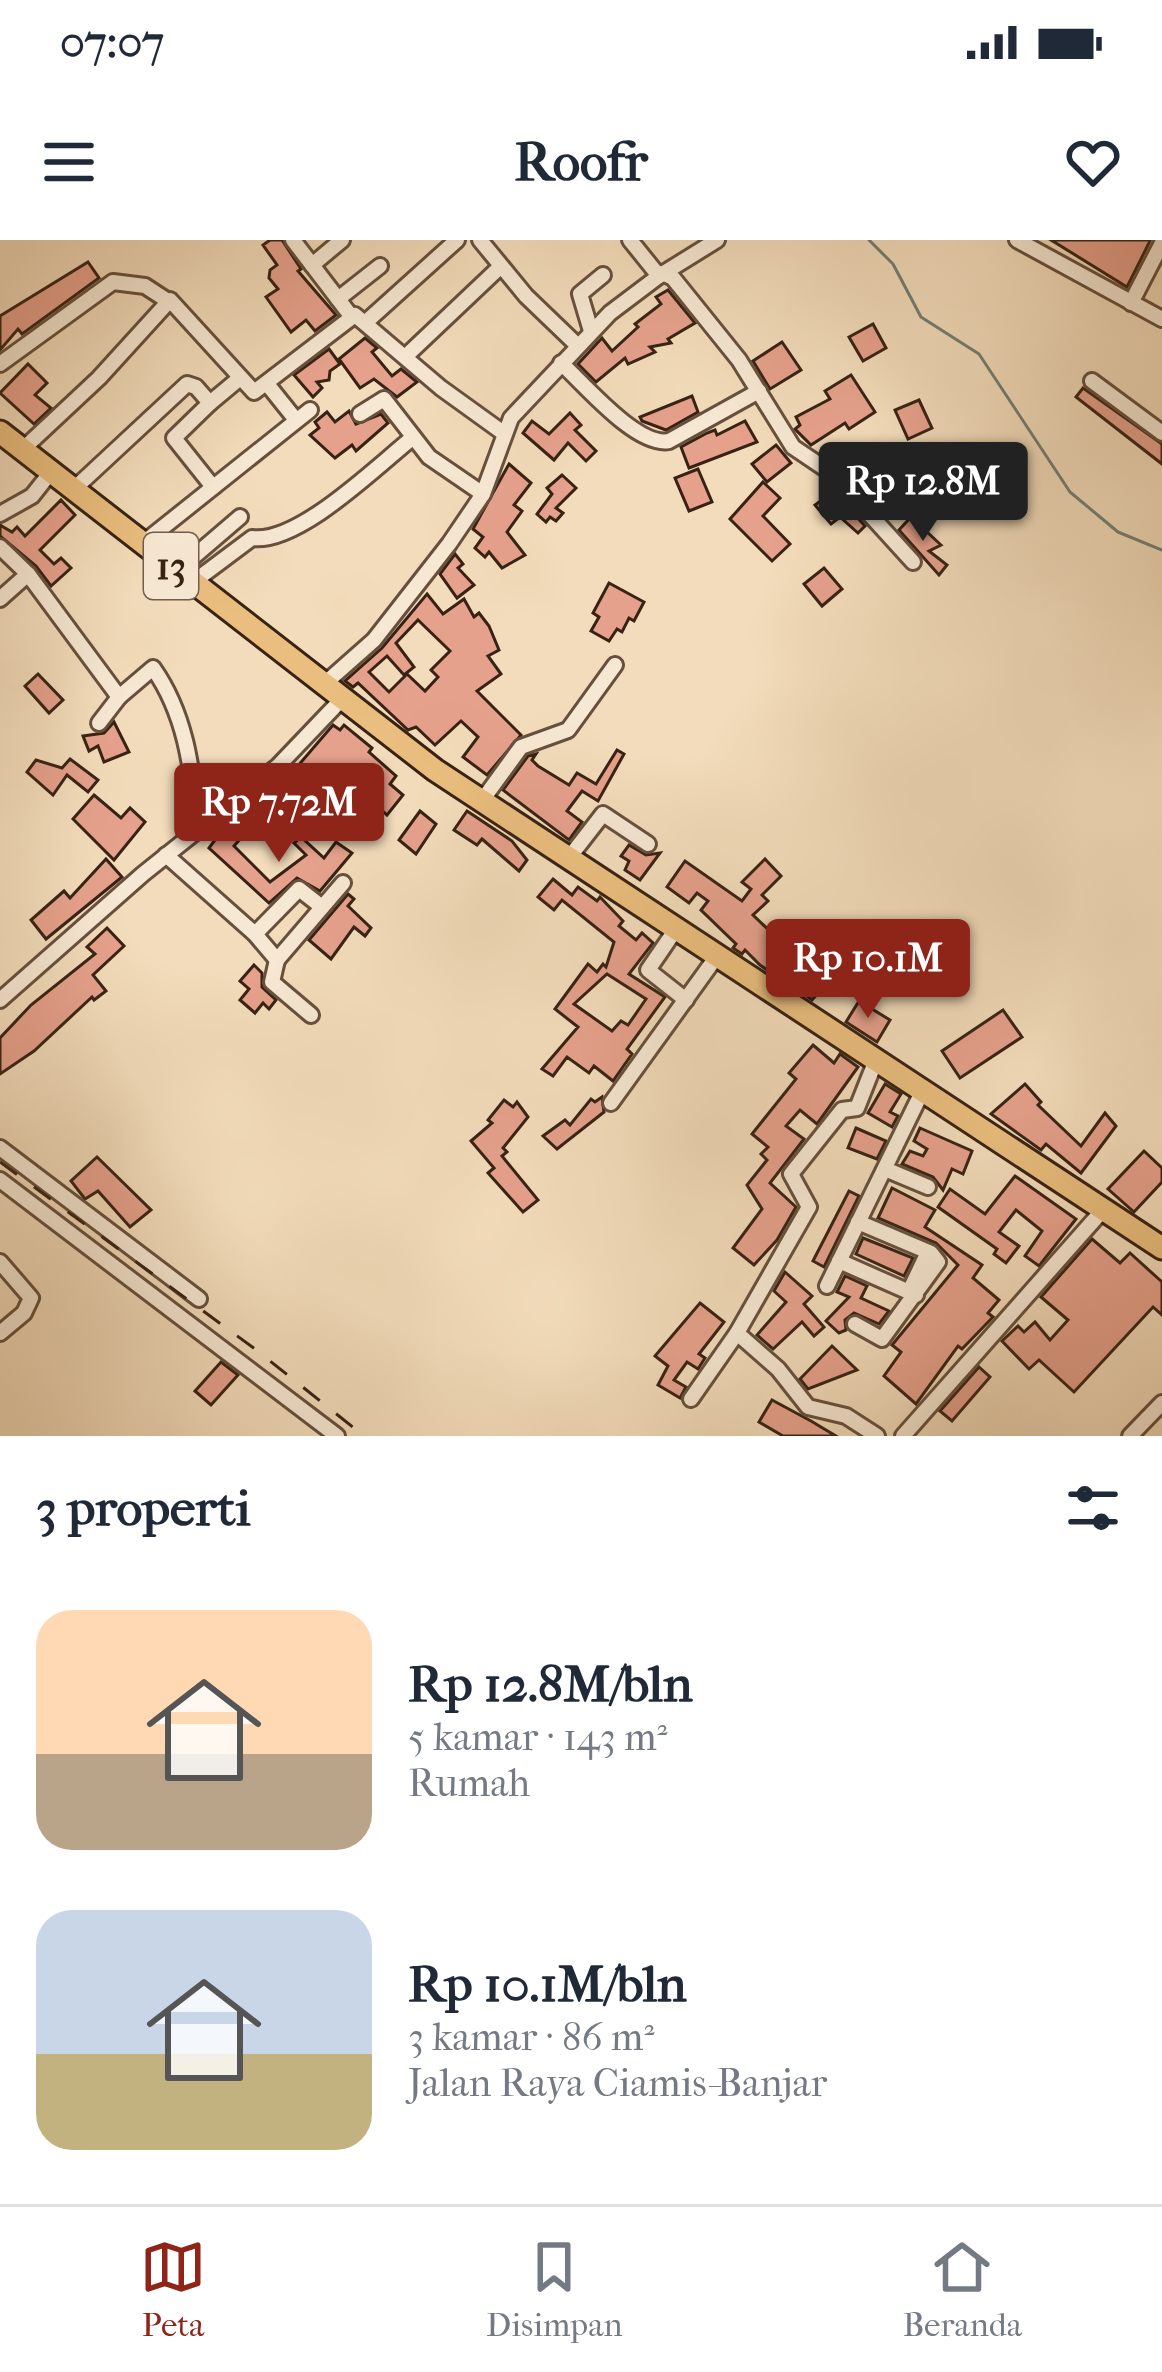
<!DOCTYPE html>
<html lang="id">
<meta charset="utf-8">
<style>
body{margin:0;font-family:"IM FELL French Canon",serif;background:#f2f2f3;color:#1f2937;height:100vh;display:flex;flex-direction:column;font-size:45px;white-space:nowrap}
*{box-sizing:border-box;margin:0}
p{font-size:39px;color:#747a83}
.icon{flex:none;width:66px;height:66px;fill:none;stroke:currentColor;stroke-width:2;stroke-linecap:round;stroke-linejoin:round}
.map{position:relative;height:1196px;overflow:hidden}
.sheet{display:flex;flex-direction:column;background:#fff;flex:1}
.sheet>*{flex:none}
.price{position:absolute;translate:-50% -102px;padding:0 27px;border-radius:12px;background:#8f2418;color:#fff;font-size:39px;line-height:78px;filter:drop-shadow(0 3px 6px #0008)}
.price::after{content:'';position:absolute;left:50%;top:72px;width:36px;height:27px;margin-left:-18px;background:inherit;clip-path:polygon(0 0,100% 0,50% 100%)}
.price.on{background:#222;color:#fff}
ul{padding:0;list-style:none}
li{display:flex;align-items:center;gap:36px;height:300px;padding:0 36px}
li span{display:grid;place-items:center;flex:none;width:336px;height:240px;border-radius:36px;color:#555}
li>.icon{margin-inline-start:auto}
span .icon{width:144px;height:144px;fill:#fffc;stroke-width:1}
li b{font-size:51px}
h2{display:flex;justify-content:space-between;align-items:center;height:144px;padding:0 36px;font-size:51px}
.status{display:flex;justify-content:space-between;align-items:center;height:84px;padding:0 60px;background:#fff;direction:ltr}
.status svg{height:33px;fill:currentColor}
header{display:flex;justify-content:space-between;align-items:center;height:156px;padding:0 36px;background:#fff;font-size:54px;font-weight:800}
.menu{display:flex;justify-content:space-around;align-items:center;height:168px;border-top:3px solid #e0e1e3;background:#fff;font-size:33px;color:#747a83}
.menu a{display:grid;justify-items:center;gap:6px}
.menu .on{color:#8f2418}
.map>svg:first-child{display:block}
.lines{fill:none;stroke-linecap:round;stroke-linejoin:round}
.stream{stroke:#737e73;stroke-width:3}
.building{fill:#e6a18c;stroke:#372213;stroke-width:3;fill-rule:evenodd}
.minor-casing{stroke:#66503d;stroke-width:20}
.highway-casing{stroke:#372213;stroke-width:27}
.minor{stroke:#f7e8d3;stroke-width:14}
.highway{stroke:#eabe7e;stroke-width:21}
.rail{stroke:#372213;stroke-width:3;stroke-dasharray:21 21;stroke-linecap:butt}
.labels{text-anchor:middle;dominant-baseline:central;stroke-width:9;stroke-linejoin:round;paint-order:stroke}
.shield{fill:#f7e8d3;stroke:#715d4d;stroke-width:3}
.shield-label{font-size:39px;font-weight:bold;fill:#372213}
</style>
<div class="status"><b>07:07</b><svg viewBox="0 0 49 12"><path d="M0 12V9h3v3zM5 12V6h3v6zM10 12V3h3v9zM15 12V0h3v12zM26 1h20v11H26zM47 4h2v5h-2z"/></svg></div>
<header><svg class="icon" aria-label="menu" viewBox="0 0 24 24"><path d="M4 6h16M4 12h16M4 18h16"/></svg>Roofr<svg class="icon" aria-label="heart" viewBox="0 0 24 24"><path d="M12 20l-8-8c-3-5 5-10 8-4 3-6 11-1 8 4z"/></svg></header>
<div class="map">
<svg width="1162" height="1196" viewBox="0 0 1162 1196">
<rect width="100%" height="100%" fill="#f3dcbb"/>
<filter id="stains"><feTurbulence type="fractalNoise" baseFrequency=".00167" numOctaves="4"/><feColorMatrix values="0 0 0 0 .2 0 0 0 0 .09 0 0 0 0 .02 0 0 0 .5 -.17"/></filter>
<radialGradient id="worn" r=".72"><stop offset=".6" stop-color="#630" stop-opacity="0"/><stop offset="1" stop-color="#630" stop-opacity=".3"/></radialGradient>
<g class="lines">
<polyline class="stream" points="869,0 893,24 921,77 979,114 1070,252 1118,292 1162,310"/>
</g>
<g class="building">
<polygon points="270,0 282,0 301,29 298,31 336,75 315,91 306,80 291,92 266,57 278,49 269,38 270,30 277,25 263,5"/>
<polygon points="1051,0 1148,0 1150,1 1127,47"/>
<polygon points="88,22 99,38 22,94 18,89 0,110 0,76"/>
<polygon points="668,50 695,83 668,99 671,103 650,107 655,112 628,124 625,118 596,142 578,124 602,98 612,111 638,87 635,84 661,64 656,57"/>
<polygon points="873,84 886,108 863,121 849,97"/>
<polygon points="365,98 377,108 372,112 392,136 401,129 417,142 397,157 374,139 360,148 339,119"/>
<polygon points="782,102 801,130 770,149 753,121"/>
<polygon points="329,109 340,124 330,131 329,140 317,142 322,148 313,157 294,135"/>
<polygon points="28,124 47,143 35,155 51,168 34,184 0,153"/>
<polygon points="851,135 875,172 849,189 845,183 811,205 795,189 800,185 796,177 830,159 825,151"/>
<polygon points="1083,148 1162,204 1162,224 1076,157"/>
<polygon points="692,156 698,172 666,190 642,181 640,177"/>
<polygon points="919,160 932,188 908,199 895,170"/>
<polygon points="349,171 356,184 381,174 388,183 356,211 352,205 335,218 310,195 319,188 315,182 327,172 335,182"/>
<polygon points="570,173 581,185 575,190 596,211 586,221 568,203 554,220 523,193 532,181 549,194"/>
<polygon points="745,181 757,202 689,228 681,207 707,193 715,190 717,195"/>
<polygon points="776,205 791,223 767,242 752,224"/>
<polygon points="897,207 914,235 869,257 854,240 868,225"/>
<polygon points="509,224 531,243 514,265 522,271 507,292 525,315 502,328 489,312 485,317 475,308 483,297 473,289"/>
<polygon points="698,229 712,262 689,271 675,238"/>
<polygon points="562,235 576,248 556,268 563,273 556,281 550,277 546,282 537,274 552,254 547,248"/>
<polygon points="763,242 780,258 763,276 790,304 772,321 730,279"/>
<polygon points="828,245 865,286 858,293 840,277 831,284 815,265 830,254"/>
<polygon points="61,260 75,275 40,310 54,324 61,318 71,328 51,346 36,326 0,296 0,285 12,292 17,287 25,296"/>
<polygon points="911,277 941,305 929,311 947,325 939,335 899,290"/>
<polygon points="455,314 463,324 458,328 474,345 457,358 440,334"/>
<polygon points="824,328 842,349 822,366 804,344"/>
<polygon points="609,343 644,362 634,381 629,378 622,392 617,389 609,401 591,391 599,377 593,373"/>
<path d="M427,354L443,374L464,359L474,377L479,373L489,386L499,410L488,416L501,434L477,451L521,495L487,535L463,517L478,497L461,481L435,505L416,487L408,490L358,443L353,447L345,441L382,408ZM418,380L450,411L431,430L438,437L425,451L407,434L389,452L369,432L387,416L404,435L414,427L396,403Z"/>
<polygon points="38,434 63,460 49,473 25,446"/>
<polygon points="114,482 129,512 104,522 98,506 89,511 83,496 104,493"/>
<polygon points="333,485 340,490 344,485 372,508 369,512 396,536 390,544 403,555 387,575 356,547 350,556 329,540 322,549 309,538 282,568 303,587 293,596 261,555 274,544 278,549"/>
<polygon points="617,510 624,514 598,561 582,551 567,571 582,582 569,600 503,550 528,516 536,514 532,520 538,526 569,545 577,533 596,544"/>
<polygon points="70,519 98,540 88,552 67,535 53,555 27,532 36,520 62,528"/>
<polygon points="94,555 121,578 130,568 145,582 114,620 73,579"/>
<polygon points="420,571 436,584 416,614 399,600"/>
<polygon points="467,571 512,601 527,620 519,631 482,599 477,605 454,590"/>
<polygon points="231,578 242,597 234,606 270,642 306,615 294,603 301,597 324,618 336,602 352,613 320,651 297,638 269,663 209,608"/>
<polygon points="629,605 646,615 660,613 640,640 625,630 629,621 621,616"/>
<polygon points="106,619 122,637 46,699 31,680 64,651 70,658"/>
<polygon points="765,619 781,636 762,655 768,661 753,675 779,700 782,696 794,706 788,713 821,750 812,760 772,729 770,732 760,725 745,710 742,714 733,708 736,704 701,670 708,661 697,653 689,663 667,647 685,621 742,661 751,649 742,642"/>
<path d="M553,639L572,655L578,647L597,661L600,657L623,681L619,686L636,700L642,693L653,703L629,734L665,757L627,809L632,814L613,841L594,826L589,833L567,817L553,836L542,829L578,787L555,769L588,724L597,732L603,724L606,727L614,702L562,660L554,670L538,657ZM607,734L646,759L628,785L621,781L612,791L574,764Z"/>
<polygon points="348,654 354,659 348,666 371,688 365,696 354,687 331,719 309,700"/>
<polygon points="107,688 124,706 93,735 106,751 94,760 92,757 34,811 0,834 0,798 31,765 95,714 87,707"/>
<polygon points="254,725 262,733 262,747 276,760 269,769 263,763 255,773 240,760 249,749 240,741"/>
<polygon points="859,761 890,780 877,802 846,782"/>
<polygon points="1003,770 1022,797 960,838 942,811"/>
<polygon points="813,805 834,823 840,814 858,827 817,884 800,870 786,886 804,899 770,943 796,967 777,1000 754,1025 733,1008 762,969 747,945 767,920 761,914 768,907 752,894 796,839 789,833"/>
<polygon points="885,844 901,854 890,872 898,876 892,887 868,873"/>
<polygon points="1025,844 1041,862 1038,865 1081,906 1105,873 1116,886 1081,933 1046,904 1041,910 991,874"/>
<polygon points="602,857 604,872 557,909 543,896 565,880 570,885 591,859 595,862"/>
<polygon points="504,860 513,867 517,862 528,877 503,908 507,912 502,916 538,960 523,972 488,933 494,928 471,901 492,883 488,880"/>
<polygon points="856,888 886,901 877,919 848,908"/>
<polygon points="920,888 972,911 963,934 952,929 943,950 933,937 902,924 910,911 923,916 927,909 914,901"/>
<polygon points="1144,911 1162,928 1162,942 1134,972 1108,949"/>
<polygon points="97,917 151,970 130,987 98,951 85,959 71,941"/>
<polygon points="1015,936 1076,979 1039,1026 1025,1016 1042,991 1016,970 999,992 1019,1006 1006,1023 994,1014 997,1009 938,967 950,949 985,974"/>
<polygon points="892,948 935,970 925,987 982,1025 973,1038 999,1060 988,1073 993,1077 962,1109 958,1106 916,1164 884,1136 901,1112 892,1105 958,1025 936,1003 878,978"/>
<polygon points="849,951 859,956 824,1027 813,1021"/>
<polygon points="863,998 913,1018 904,1036 856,1014"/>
<polygon points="1092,999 1120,1023 1130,1013 1162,1042 1162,1075 1153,1067 1074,1152 1039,1120 1029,1129 1002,1101 1018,1086 1024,1092 1035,1082 1050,1100 1068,1080 1041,1057"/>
<polygon points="785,1032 812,1056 804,1064 824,1087 814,1096 802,1082 773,1109 757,1095 786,1062 774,1051"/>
<polygon points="845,1036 867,1046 861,1058 889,1071 879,1084 854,1073 845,1080 846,1090 839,1093 826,1081 849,1057 837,1052"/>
<polygon points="700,1063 724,1082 699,1114 705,1118 698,1129 687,1122 674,1140 686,1147 680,1158 658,1145 668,1126 655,1116"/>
<polygon points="832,1106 857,1130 808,1149 800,1139"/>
<polygon points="221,1122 238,1135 211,1165 195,1151"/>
<polygon points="979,1127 990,1137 952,1181 940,1171"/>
<polygon points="772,1160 811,1181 836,1196 783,1196 759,1182"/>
</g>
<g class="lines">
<g class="minor-casing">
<g id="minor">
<polyline points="293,0 351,76"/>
<polyline points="480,0 526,56 577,105"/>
<polyline points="630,0 659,36"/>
<polyline points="1017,0 1162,79"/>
<polyline points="312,25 342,0"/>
<polyline points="662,33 673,38 739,120 793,207 833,234 913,322"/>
<polyline points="338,59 380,26"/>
<polyline points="1131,63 1162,3"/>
<polyline points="366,82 457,0"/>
<polyline points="591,91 580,54 603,35"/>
<polyline points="406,116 500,27"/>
<path d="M561,123C585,145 637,207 669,201L759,151"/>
<polyline points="0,124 113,42 145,46 168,61"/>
<polyline points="1092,141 1162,193"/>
<polyline points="268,145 296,180"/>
<polyline points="210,163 174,198 213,247"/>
<polyline points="360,174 384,159 429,217 483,254"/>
<polyline points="22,210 99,138 170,60 254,152 355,75 441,148 502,192"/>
<polyline points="74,249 187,144 196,147 210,163 240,138"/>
<polyline points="0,274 32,256 51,232"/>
<polyline points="142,304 310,170"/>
<path d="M0,307L28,334L119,457L153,428C187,476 192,532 199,590"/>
<polyline points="177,331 240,277"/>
<path d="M192,343L252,298C298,304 375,228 411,199"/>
<polyline points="0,359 28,334"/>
<polyline points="322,446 374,400 449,304 483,254 511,178 610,73 659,36 717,0"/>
<polyline points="99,483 119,457"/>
<polyline points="481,562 521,507 568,490 615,425"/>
<polyline points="166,615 255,694 277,720 343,643"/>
<polyline points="568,619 603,574 648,604"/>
<polyline points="676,689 648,730 686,760"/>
<polyline points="255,694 299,649 322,667"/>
<polyline points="277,720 272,742 311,775"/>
<polyline points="0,760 143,634 278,526 341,460"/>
<polyline points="611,863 717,716"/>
<polyline points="0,908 199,1059"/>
<polyline points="885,929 928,947"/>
<polyline points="0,940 337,1196"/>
<polyline points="839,1021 916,1055"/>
<polyline points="0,1022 31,1058 24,1073 0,1093"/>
<polyline points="827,1046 922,852"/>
<polyline points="909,1052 928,1012"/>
<polyline points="855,1084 882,1099 938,1022 931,1013 858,982"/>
<polyline points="737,1093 778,1129 808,1167 846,1176 877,1196"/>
<polyline points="691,1159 737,1093 809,967 791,934 842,870 857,868 876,820"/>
<polyline points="903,1196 1102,971"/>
<polyline points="1130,1196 1162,1163"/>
</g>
</g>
<g class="highway-casing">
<polyline id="highway" points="0,192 435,530 1162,1008"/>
</g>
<use href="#minor" class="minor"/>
<use href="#highway" class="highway"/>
<polyline class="rail" points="0,922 255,1109 364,1196"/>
</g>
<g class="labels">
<rect class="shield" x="144" y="293" width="54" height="66" rx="9"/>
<g class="shield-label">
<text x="171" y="326">13</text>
</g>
</g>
<rect width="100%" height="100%" filter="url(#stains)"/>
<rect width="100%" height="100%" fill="url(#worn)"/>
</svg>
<b class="price on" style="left:923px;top:304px">Rp 12.8M</b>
<b class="price" style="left:279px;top:625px">Rp 7.72M</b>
<b class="price" style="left:868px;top:781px">Rp 10.1M</b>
</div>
<section class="sheet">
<h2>3 properti<svg class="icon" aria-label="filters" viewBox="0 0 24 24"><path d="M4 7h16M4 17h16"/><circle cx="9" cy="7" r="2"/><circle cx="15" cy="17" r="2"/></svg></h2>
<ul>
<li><span style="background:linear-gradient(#ffd9b3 60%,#b9a48a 0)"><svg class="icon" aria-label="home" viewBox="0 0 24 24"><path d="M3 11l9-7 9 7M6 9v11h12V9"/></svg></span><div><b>Rp 12.8M/bln</b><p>5 kamar · 143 m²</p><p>Rumah</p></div></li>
<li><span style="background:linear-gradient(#c9d6e8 60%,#c2b280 0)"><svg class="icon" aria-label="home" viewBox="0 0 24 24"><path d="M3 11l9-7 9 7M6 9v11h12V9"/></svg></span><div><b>Rp 10.1M/bln</b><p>3 kamar · 86 m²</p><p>Jalan Raya Ciamis-Banjar</p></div></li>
</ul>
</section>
<nav class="menu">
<a class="on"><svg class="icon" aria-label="map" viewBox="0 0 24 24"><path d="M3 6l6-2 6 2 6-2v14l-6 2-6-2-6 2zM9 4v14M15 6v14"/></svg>Peta</a>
<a><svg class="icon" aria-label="saved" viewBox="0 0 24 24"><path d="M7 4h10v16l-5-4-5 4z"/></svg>Disimpan</a>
<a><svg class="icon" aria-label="home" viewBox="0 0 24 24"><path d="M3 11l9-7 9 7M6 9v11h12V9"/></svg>Beranda</a>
</nav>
